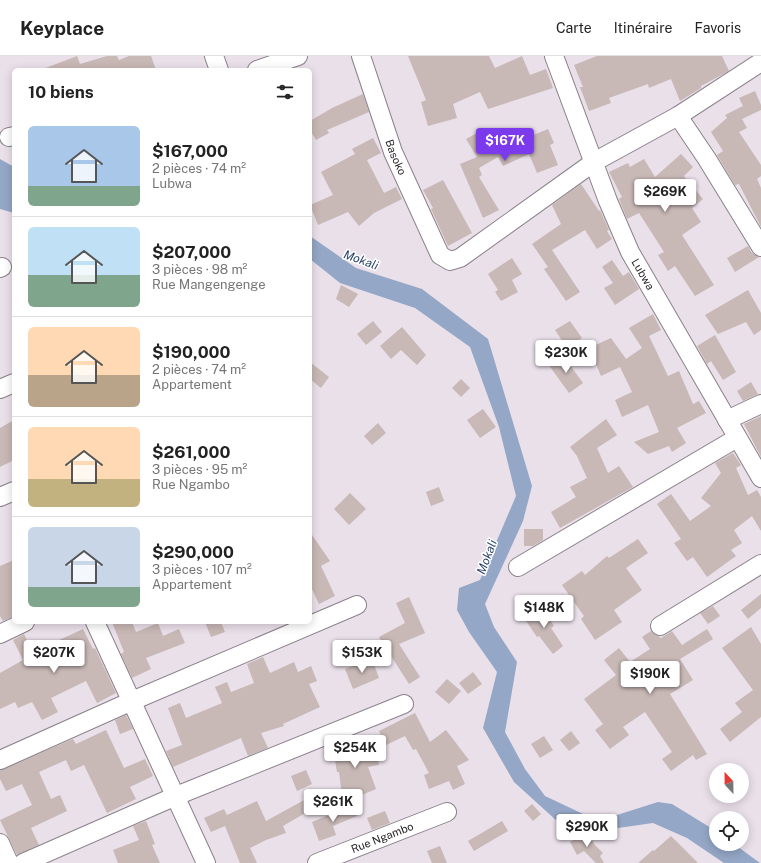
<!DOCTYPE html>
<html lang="fr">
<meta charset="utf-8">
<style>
body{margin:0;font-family:"Public Sans",sans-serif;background:#f6f6f6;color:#222;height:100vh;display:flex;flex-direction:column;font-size:15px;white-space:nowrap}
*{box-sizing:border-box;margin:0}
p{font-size:13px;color:#767676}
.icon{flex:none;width:22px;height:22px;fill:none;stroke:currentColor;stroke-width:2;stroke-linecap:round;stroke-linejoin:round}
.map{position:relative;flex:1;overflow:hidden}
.panel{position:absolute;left:12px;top:12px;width:300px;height:556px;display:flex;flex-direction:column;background:#fff;border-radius:6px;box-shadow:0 2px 10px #0003}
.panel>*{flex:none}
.needle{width:26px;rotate:338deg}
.fabs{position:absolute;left:709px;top:707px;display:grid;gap:8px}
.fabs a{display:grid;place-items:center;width:40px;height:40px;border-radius:50%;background:#fff;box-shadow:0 2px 10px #0003;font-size:20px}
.price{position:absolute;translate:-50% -34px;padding:0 9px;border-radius:4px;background:#fff;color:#222;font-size:13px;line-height:26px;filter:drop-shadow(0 1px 2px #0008)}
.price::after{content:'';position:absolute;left:50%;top:24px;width:12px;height:9px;margin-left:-6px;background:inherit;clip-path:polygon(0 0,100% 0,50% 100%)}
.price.selected{background:#7c3aed;color:#fff}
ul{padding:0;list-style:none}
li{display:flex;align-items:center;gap:12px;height:100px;padding:0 16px}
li+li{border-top:1px solid #e0e0e0}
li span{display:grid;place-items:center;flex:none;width:112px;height:80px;border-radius:6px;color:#555}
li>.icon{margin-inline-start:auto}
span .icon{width:48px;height:48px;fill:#fffc;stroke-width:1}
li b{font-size:17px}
h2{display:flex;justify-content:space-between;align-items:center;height:48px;padding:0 16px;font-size:17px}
header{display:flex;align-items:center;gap:24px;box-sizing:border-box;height:56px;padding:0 20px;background:#fff;border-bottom:1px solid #e0e0e0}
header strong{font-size:19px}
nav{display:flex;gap:22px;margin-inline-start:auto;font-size:14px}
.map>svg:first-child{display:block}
.water{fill:#94a7c6}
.building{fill:#c8b8b6}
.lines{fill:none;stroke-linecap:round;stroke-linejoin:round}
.minor-casing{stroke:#8a818a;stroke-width:20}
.minor{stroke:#fff;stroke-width:18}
.labels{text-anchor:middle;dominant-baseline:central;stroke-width:3;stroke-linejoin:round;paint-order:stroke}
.street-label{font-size:11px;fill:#292529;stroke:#fff}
.water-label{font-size:12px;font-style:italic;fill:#253f6a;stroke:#fff}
</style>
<header>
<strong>Keyplace</strong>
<nav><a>Carte</a><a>Itinéraire</a><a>Favoris</a></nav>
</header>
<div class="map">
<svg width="761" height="807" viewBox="0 0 761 807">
<rect width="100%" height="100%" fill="#eae0ea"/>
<g class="water">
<polygon points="0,103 14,111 14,157 0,153"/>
<polygon points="310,180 356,212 422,233 488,283 532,430 523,465 485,548 494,571 517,606 505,676 525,713 545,740 598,765 658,746 672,748 716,775 716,788 734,788 760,807 724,807 687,782 653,767 611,773 589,772 557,765 514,726 483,672 497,616 469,576 457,554 459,532 480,524 516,440 499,371 470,291 415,252 340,227 310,203"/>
</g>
<g class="building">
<polygon points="77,0 80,8 107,0 117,0 119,4 129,0 151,0 156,14 43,14 43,13"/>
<polygon points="408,0 489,0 495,12 522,0 530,19 546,13 553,32 488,53 480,36 453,48 457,62 428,70 421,46 426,44"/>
<polygon points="597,0 722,0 729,15 701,30 701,32 680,45 671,23 649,32 648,28 609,42 611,47 589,55 580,31 583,31 574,9"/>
<polygon points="755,35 761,49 761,54 742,63 747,72 739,76 761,109 761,120 757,123 761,132 761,171 739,128 735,129 717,99 723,95 711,76 727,62 725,59 743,50 739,42"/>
<polygon points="363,38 369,56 327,74 329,77 316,84 310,74 310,65 332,52"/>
<polygon points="548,73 554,87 550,89 558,109 537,117 529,98 503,110 498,101 479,112 482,119 479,121 499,154 483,162 460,108 477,101 466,83 479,76 490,93 517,81 519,85"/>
<polygon points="373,82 381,97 367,104 384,137 396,131 402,143 374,157 359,170 348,156 318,169 310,149 333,139 321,116 355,98 352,93"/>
<polygon points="681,98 693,111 684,120 703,143 692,152 701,166 682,179 714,229 695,240 675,210 668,215 658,199 664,196 639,157 627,163 619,143 622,141 609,116 628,107 630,111 644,103 655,121"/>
<polygon points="443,124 472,177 448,190 431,153 433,152 423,134"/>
<polygon points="581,128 599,155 600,154 609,174 607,175 612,183 597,193 585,174 552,194 580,236 566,245 544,213 548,211 532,188 561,168 552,149"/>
<polygon points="748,190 752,197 759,201 735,216 727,202"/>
<polygon points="512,202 522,218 512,224 518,236 501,245 495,236 498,234 488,218"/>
<polygon points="612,204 623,220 629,216 639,233 615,249 604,232 613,227 602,211"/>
<polygon points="341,229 358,238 349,251 336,243"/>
<polygon points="748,234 761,257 761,274 754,279 746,266 718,278 705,259"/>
<polygon points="653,258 661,274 649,280 668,320 679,315 693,348 699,345 706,357 677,372 686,387 672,396 669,390 648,398 634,386 659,376 648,349 622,361 615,344 632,336 620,311 601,320 589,292 611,282 626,303 642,292 629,272"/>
<polygon points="373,265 382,276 366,289 357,278"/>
<polygon points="570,265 582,282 567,292 555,274"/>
<polygon points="402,271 426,299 417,309 401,294 391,303 380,290"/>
<polygon points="715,279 736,316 723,324 711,305 707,308 697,290"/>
<polygon points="562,298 583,327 569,337 548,308"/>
<polygon points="310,306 329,321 321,332 310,323"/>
<polygon points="461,323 470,332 461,341 452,332"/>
<polygon points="751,326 758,338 743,345 737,335"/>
<polygon points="483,353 496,371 480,382 467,364"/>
<polygon points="761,360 761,401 744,368"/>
<polygon points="606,363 617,379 597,392 608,417 619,410 633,431 560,472 551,456 576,441 570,431 587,422 577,400 570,391"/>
<polygon points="14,364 14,404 0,411 0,372"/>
<polygon points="378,367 386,377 372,389 364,380"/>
<polygon points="733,397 741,409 736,412 748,439 757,434 761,441 761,475 752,460 734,474 742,487 731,494 736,500 707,521 693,501 687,505 674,487 681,483 657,448 671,438 690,465 711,450 701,442 721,417 715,407"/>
<polygon points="439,431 444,445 431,450 426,436"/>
<polygon points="350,437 366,453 349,469 334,453"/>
<polygon points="524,473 543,473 543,484 533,490 524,490"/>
<polygon points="310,476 330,505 321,510 335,540 319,548 310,529"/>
<polygon points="638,483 648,497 626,512 642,534 614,554 622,566 595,584 581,563 584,560 562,529 582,515 585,519 607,500 609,502"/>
<polygon points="14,504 14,560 3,565 0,560 0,510"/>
<polygon points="761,538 761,552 748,563 741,554"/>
<polygon points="409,541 425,577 399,588 420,621 409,628 379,581 405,567 396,547"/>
<polygon points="713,550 720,560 708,568 700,557"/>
<polygon points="542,551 554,570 551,572 563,590 553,598 539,580 537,581 524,562"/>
<polygon points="112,566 132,566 136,576 158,567 163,580 179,573 185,587 146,602 151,613 132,622 121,598 124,596"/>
<polygon points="205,566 221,566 225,576 211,581"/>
<polygon points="751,571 761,588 761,661 730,686 720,673 742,656 735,647 753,634 722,592"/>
<polygon points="83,573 93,593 95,592 116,637 97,647 86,625 51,642 58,656 42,664 32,646 18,652 15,646 0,653 0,617 23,604 13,584 24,578 33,596"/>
<polygon points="707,573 713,583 680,603 693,624 670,638 707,698 696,704 693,699 671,715 662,703 672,696 645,656 623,671 629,679 610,693 595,674 603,668 584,643 616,619 604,604 619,592 630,606 650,593 642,581 651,575 661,582 672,575 682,589"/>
<polygon points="263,601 270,617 294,606 298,616 311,610 317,625 309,628 320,651 283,668 284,670 261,677 268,692 248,700 241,682 173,711 166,695 182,689 168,652 180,647 186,662 222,647 215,631 227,626 231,636 254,627 247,608"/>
<polygon points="372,603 379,622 353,633 345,613"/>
<polygon points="473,616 482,628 468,638 459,627"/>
<polygon points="447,623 461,635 449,648 435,636"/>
<polygon points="415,657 430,686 446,674 469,704 457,710 465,728 453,734 449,725 429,733 424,719 429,717 416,693 413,694 405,680 386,689 379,675"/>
<polygon points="126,659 133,673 120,678 115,664"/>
<polygon points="106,674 124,712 145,703 153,720 130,731 136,743 107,757 84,709 71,715 66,704 39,716 51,743 60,739 67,755 31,772 39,789 17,799 0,764 32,749 22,728 6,735 0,723 0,714 73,683 76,688"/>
<polygon points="571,675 580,687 569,695 560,684"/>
<polygon points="544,680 553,694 540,702 531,688"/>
<polygon points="351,681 354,695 376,691 379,709 368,711 376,733 343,747 339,716 337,716 334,698 336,698 335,687"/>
<polygon points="306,714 312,728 297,735 291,720"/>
<polygon points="306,743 312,753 283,770 286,777 266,784 250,792 257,807 240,807 225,770 211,776 204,762 224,753 227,759 257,745 266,765"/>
<polygon points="532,748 541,758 533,765 524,755"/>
<polygon points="353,749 357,760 333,770 336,779 319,785 312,766"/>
<polygon points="385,755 390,767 372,774 367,762"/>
<polygon points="146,765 155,788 152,789 160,807 118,807 113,794 139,784 133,770"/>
<polygon points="502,765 508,775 474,795 468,785"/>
<polygon points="588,776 594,788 603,797 600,800 604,807 596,807 584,795 577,799 570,786"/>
<polygon points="671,780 698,807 638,807 653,794 654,795"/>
<polygon points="440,790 447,807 432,807 427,795"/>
</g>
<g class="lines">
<g class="minor-casing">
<g id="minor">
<polyline points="214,0 219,14"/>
<path id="s1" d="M361,0L393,96L440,199L450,205L460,202L594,106L678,60L761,6"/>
<path id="s2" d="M554,0L608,145L630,196L761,422"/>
<polyline points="257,14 298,0"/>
<polyline points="678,60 707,103 761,191"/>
<polyline points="9,81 14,80"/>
<polyline points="0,212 2,211"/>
<polyline points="0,333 14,327"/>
<polyline points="727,364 761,348"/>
<polyline points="0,441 14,435"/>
<polyline points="518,511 737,382"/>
<polyline points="95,566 206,807"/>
<polyline points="660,570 761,508"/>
<polyline points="0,578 25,566"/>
<polyline points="0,704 132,645 357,549"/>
<polyline points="0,787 9,807"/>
<polyline points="23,807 176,740 404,648"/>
<path id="s3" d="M317,807L447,756"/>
</g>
</g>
<use href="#minor" class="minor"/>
</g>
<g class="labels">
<g class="street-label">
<text stroke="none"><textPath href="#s1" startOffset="107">Basoko</textPath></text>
<text stroke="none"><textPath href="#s2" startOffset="236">Lubwa</textPath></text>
<text stroke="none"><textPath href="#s3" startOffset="70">Rue Ngambo</textPath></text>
</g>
<g class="water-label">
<text transform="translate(361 204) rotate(20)">Mokali</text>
<text transform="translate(487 501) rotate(-69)">Mokali</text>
</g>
</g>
</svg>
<div class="fabs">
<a><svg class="needle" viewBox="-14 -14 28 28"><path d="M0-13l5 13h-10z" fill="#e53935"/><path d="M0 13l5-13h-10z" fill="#767676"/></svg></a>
<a><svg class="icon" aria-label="locate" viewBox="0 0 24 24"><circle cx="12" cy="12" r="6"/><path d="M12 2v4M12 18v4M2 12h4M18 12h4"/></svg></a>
</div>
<b class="price selected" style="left:505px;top:106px">$167K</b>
<b class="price" style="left:665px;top:157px">$269K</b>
<b class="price" style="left:566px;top:318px">$230K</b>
<b class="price" style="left:544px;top:573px">$148K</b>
<b class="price" style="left:54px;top:618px">$207K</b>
<b class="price" style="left:362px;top:618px">$153K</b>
<b class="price" style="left:650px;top:639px">$190K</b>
<b class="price" style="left:355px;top:713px">$254K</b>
<b class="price" style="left:333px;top:767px">$261K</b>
<b class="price" style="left:587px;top:792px">$290K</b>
<section class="panel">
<h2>10 biens<svg class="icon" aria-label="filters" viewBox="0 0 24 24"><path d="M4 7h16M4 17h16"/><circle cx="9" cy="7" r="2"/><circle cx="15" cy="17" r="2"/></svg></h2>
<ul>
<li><span style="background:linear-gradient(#a9c7e8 75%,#7fa58c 0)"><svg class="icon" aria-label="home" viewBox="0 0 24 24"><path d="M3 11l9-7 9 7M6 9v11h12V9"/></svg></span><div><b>$167,000</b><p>2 pièces · 74 m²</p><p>Lubwa</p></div></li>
<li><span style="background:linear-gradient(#bfe0f5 60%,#7fa58c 0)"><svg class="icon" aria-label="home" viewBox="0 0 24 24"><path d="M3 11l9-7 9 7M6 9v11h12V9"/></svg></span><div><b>$207,000</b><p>3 pièces · 98 m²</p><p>Rue Mangengenge</p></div></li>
<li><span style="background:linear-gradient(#ffd9b3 60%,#b9a48a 0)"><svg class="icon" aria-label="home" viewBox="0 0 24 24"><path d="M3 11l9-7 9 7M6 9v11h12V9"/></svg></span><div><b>$190,000</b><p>2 pièces · 74 m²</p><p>Appartement</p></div></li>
<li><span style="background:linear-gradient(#ffd9b3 65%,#c2b280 0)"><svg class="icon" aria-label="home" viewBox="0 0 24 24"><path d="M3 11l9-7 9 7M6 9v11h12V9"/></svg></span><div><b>$261,000</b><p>3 pièces · 95 m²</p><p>Rue Ngambo</p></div></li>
<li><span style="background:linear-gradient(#c9d6e8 75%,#7fa58c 0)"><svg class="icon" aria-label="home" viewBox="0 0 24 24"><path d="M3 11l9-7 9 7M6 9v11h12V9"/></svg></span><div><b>$290,000</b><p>3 pièces · 107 m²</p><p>Appartement</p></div></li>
</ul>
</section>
</div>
